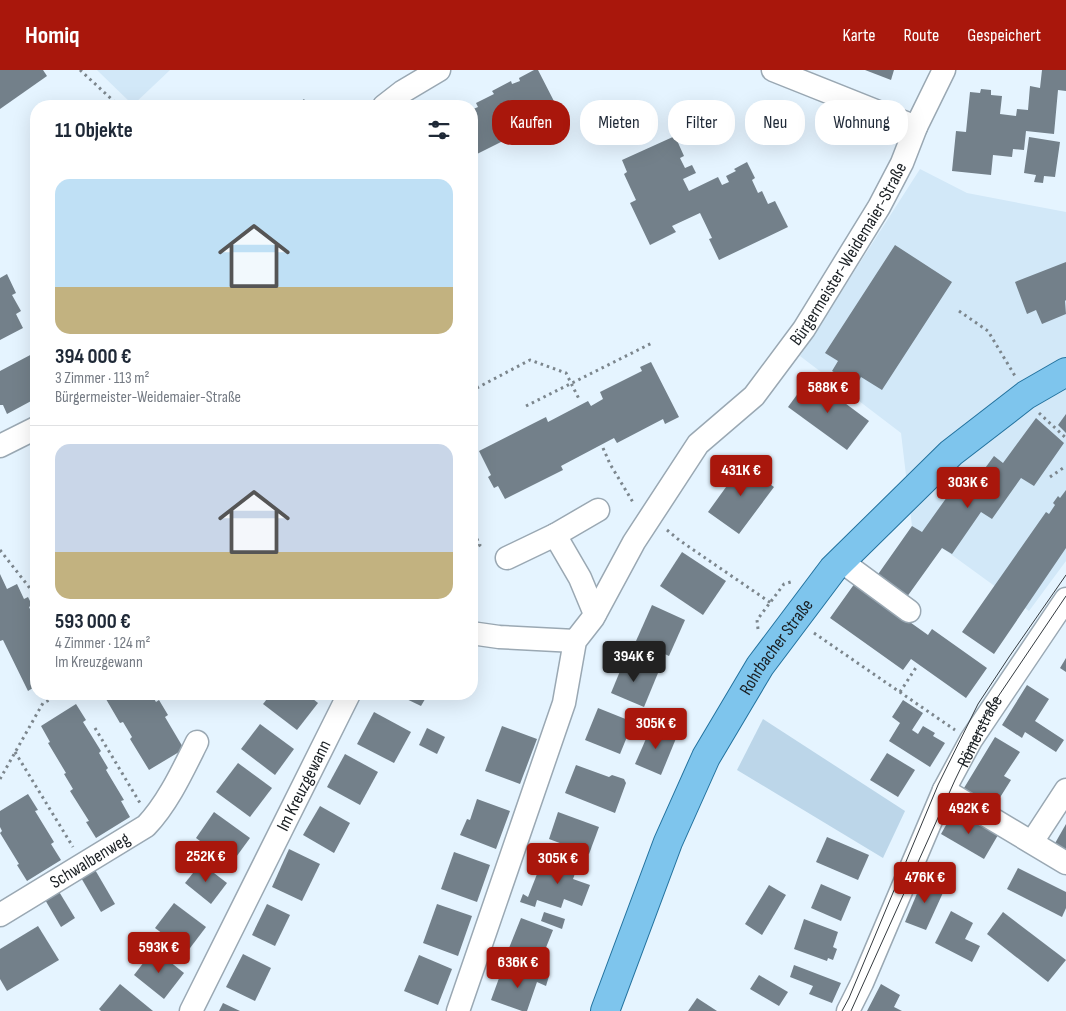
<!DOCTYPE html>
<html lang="de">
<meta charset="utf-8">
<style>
body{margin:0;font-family:"Sofia Sans Condensed",sans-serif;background:#f2f2f3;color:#1f2937;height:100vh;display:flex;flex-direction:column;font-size:19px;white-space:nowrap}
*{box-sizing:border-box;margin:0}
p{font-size:16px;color:#747a83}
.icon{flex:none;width:28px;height:28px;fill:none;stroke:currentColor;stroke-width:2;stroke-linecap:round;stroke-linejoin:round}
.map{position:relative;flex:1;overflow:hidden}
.side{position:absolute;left:30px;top:30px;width:448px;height:600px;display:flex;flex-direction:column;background:#fff;border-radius:20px;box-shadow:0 5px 20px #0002}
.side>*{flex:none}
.top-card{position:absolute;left:492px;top:30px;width:475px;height:45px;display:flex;gap:10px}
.price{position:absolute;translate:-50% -42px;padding:0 11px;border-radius:5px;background:#a9170c;color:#fff;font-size:16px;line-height:32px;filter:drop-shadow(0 1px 2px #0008)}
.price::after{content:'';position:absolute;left:50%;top:30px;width:15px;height:11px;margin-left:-8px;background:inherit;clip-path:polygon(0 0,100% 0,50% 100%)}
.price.on{background:#222;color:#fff}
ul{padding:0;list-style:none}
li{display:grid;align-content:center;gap:10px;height:265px;padding:0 25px}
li+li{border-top:1px solid #e0e1e3}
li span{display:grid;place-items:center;height:155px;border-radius:15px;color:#555}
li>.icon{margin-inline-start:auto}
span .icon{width:90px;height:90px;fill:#fffc;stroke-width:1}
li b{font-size:21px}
h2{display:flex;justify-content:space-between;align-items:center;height:60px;padding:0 25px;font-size:21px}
.tag{padding:0 18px;border-radius:20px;background:#fff;box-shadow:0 5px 20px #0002;font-size:18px;line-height:45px}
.tag.on{background:#a9170c;color:#fff}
header{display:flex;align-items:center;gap:30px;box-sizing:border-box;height:70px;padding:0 25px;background:#a9170c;color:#fff}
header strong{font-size:24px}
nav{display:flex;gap:28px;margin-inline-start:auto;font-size:18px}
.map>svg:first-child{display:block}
.built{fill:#d2e8f8}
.green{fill:#bcd6e9}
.building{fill:#73808a}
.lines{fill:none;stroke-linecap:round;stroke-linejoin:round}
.minor-casing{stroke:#9aa8b3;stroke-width:25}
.major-casing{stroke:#23729e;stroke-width:30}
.path{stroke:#7c868d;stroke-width:3;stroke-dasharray:2.5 4;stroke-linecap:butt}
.minor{stroke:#fff;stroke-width:22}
.major{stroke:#7ec5ed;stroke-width:28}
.tram{stroke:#343a3f;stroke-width:1}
.labels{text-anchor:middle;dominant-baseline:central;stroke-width:5;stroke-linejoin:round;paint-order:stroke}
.street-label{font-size:18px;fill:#1a1f23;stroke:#fff}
</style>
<header>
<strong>Homiq</strong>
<nav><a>Karte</a><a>Route</a><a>Gespeichert</a></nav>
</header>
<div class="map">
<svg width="1066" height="941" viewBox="0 0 1066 941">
<rect width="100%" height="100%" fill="#e5f4ff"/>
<g class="built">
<polygon points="97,0 170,0 133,35"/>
<polygon points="920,99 967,123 1066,142 1066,491 1029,541 912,456 901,363 800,286"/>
</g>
<polygon class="green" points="763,649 905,741 883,788 737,700"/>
<g class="building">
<polygon points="0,0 43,0 47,6 0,39"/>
<polygon points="534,0 538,0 558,39 513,62 515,65 471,87 471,40 478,37 476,33 494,24 492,21 511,11 512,14 520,11 519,8"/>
<polygon points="865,0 894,0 891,10"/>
<polygon points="1042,0 1066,0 1066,21 1058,20 1054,64 1026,61 1024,80 1013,79 1012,87 993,85 991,105 952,101 956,61 966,62 970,22 980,23 981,19 991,20 991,25 1002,26 1000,44 1016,46 1017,39 1028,40 1030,16 1040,18"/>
<polygon points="304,29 309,36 295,36"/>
<polygon points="675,66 684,86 680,88 685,98 692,95 696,103 683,109 689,121 718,107 722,115 729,112 726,106 736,101 734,99 747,92 755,108 752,110 758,123 762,121 768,134 775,131 788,157 719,190 709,169 712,168 700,143 672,156 676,162 650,175 630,133 636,130 624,104 627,102 622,90"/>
<polygon points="1029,67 1060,72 1055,107 1044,106 1043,113 1034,112 1036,105 1024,103"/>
<polygon points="895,175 952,212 882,320 861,307 856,316 832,301 838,291 825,283"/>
<polygon points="1066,192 1066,230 1065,231 1066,244 1042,254 1036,240 1027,244 1015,212"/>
<polygon points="7,204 16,223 12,225 21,241 16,244 23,258 0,270 0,208"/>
<polygon points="34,283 36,284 36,332 35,333 33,330 7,344 3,335 0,335 0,301"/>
<polygon points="651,292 679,347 665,354 663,349 617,373 614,368 561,396 563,400 505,429 498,416 494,418 488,407 491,405 479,381 546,347 548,352 588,331 591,336 603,329 600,322 642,301 640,297"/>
<polygon points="810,307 869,351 847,380 788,337"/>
<polygon points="1066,344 1066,363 1058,355"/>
<polygon points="1036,348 1064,373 1034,416 1021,408 992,449 981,442 952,484 942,478 904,531 874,510 912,456 922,462 952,420 963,428 994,386 1003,393"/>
<polygon points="740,388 751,397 749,399 774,417 739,464 708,442 734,406 729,403"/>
<polygon points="1066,420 1066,478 994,584 962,562 1046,442 1049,444 1055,435 1053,433 1058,426 1060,428"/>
<polygon points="682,482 726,511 703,545 660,516"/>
<polygon points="0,504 7,519 17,514 24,529 28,527 32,535 29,537 36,552 36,616 28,621 3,570 0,571"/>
<polygon points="855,513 928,565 932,559 987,598 966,628 911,589 903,600 830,548"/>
<polygon points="652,535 685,550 669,586 636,571"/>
<polygon points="1066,588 1066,602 1060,598"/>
<polygon points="625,589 658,603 644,637 611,623"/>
<polygon points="1027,615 1049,629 1035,651 1064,670 1056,682 1025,662 1022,668 1002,655"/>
<polygon points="103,624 151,624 156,632 159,630 168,645 165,647 184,679 149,700 130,669 132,667 123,652 120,653"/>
<polygon points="271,624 307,624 318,633 297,660 263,634"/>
<polygon points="396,624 428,624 421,636"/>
<polygon points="903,630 923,643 912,660 918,664 923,656 935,663 933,666 945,673 930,697 889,671 900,653 892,647"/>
<polygon points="76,634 86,650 83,652 101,681 99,683 108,698 106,700 124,730 121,731 130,747 96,768 86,752 89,751 70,721 73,719 64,704 66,703 48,673 50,672 41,656"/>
<polygon points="598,638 633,652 620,684 585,670"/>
<polygon points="374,642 411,662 394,693 357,674"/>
<polygon points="260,654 294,679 275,705 241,679"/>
<polygon points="652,655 677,666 661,705 635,694"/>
<polygon points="502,656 537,669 520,714 485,701"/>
<polygon points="427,658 445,667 437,684 419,675"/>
<polygon points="995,667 1020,682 1004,706 1011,710 994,737 964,718"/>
<polygon points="887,683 915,700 898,727 870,710"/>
<polygon points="345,684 378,702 360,735 327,717"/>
<polygon points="238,693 272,718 250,747 216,722"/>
<polygon points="576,695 609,707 612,705 624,709 626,713 615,743 565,723"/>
<polygon points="28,724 38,740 35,741 54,772 51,774 61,790 27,811 17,795 19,794 0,763 2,761 0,757 0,741"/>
<polygon points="477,729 510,741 496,779 460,765 467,749 470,750"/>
<polygon points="320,736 350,753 334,783 303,765"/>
<polygon points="954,741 998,765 984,789 941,764"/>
<polygon points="214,742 250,768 231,794 196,768"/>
<polygon points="558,742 599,757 589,784 549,769"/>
<polygon points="1066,754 1066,782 1054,775"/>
<polygon points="827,767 869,785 858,810 816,792"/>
<polygon points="289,779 320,794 302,831 272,817"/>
<polygon points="564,781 581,787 573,809 590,815 582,836 564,829 561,838 537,830 535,837 520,832 523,824 528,827 539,799 556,805"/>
<polygon points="454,782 490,795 477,832 441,819"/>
<polygon points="201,793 227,813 211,834 185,813"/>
<polygon points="94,798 115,834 101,842 80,806"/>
<polygon points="1018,798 1066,822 1066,838 1062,847 1007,819"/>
<polygon points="924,807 946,816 926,860 905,852"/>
<polygon points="821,814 851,827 841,851 811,838"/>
<polygon points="769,815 786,825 762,865 745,854"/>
<polygon points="58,820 75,848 61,857 44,828"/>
<polygon points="174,833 206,857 187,882 155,858"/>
<polygon points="267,834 290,845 275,876 252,865"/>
<polygon points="437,834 472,846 458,886 423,873"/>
<polygon points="951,841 973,853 965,869 980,876 972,892 935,873"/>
<polygon points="544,842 565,849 562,859 541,851"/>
<polygon points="1003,842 1066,890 1048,912 987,864"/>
<polygon points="521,848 553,860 541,890 509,878"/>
<polygon points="804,849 838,862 833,877 837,879 833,890 828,888 827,891 794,879"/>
<polygon points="38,856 59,890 7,921 0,909 0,879"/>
<polygon points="154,879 184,903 164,929 134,905"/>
<polygon points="512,882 526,888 523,895 509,890"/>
<polygon points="243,884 271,898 255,931 226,917"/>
<polygon points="419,885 452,899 438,935 404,921"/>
<polygon points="794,895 841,913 832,933 809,924 813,916 790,907"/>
<polygon points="532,899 549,906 546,916 537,912 527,941 522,941 491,930 502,900 529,909"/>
<polygon points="759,905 788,922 779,936 750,919"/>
<polygon points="120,914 153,941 101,941 99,939"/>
<polygon points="881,914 900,925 894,937 902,941 867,941"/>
<polygon points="697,928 717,941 688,941"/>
<polygon points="223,933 240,941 219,941"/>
</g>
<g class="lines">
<g class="minor-casing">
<g id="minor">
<polyline points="773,0 916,57"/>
<polyline points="384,36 402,22 439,0"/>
<polyline points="0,376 36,358"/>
<polyline points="507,488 555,465"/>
<polyline points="841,491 909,541"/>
<polyline points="595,544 580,508 555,465 598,440"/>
<polyline points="471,563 499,567 575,571"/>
<polyline points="944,720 1066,793"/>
<polyline points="1032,772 1066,720"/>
<path id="s1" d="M0,845L146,756C168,733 183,700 197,672"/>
<path id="s2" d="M191,941L349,624"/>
<path id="s3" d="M458,941L564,633L575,571L593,548L634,472L698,374L754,326L804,259L879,137L902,93L916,57L944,0"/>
<polyline points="848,941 862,913 944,720 971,670 1066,529"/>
</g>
</g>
<g class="major-casing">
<g id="major">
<path id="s4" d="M605,941L668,772L706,687L760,596L833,499L951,383L1026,325L1066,302"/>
</g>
</g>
<g class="path">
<polyline points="80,0 119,36"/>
<polyline points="959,241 988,261 1015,306"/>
<polyline points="471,321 530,290 566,303 580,331"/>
<polyline points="526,336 652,273"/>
<polyline points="1039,343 1066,368"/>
<polyline points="603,378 610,394 634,434"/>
<polyline points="1050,407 1066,396"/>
<polyline points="471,457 480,475 471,480"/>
<polyline points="667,460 679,470 771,533"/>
<polyline points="0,480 36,526"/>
<polyline points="758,559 757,550 784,514 794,511"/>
<polyline points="814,563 955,660"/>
<polyline points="900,622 917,596"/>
<polyline points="95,658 140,733"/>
<polyline points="15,682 73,777"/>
<polyline points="0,709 43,633 62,624"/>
</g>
<use href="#minor" class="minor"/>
<use href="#major" class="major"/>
<g class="tram">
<polyline points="842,941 849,928 938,715 978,634 1009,587 1066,505"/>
<path id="s5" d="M851,941L955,710L989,640L1066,526"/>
</g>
</g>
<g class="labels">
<g class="street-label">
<text stroke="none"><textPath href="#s3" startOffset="866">Bürgermeister-Weidemaier-Straße</textPath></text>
<text stroke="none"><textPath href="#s4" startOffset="404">Rohrbacher Straße</textPath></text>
<text stroke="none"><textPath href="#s5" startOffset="308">Römerstraße</textPath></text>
<text stroke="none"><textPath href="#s2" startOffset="252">Im Kreuzgewann</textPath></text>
<text stroke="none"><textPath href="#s1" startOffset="105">Schwalbenweg</textPath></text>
</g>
</g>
</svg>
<b class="price" style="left:828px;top:344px">588K €</b>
<b class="price" style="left:741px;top:427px">431K €</b>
<b class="price" style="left:968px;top:439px">303K €</b>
<b class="price on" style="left:634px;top:613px">394K €</b>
<b class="price" style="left:656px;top:680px">305K €</b>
<b class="price" style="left:969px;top:765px">492K €</b>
<b class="price" style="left:206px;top:813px">252K €</b>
<b class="price" style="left:558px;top:815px">305K €</b>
<b class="price" style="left:925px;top:834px">476K €</b>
<b class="price" style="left:159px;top:904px">593K €</b>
<b class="price" style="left:518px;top:919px">636K €</b>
<div class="top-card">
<a class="tag on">Kaufen</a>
<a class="tag">Mieten</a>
<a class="tag">Filter</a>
<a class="tag">Neu</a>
<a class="tag">Wohnung</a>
</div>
<section class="side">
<h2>11 Objekte<svg class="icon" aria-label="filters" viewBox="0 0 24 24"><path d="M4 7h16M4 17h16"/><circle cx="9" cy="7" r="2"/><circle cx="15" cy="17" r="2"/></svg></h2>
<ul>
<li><span style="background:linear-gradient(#bfe0f5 70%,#c2b280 0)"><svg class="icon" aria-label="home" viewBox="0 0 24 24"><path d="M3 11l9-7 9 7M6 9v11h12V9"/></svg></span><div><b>394 000 €</b><p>3 Zimmer · 113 m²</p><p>Bürgermeister-Weidemaier-Straße</p></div></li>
<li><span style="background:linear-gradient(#c9d6e8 70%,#c2b280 0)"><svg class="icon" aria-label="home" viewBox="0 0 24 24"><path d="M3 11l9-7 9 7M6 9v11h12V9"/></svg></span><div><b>593 000 €</b><p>4 Zimmer · 124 m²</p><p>Im Kreuzgewann</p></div></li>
</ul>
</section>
</div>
